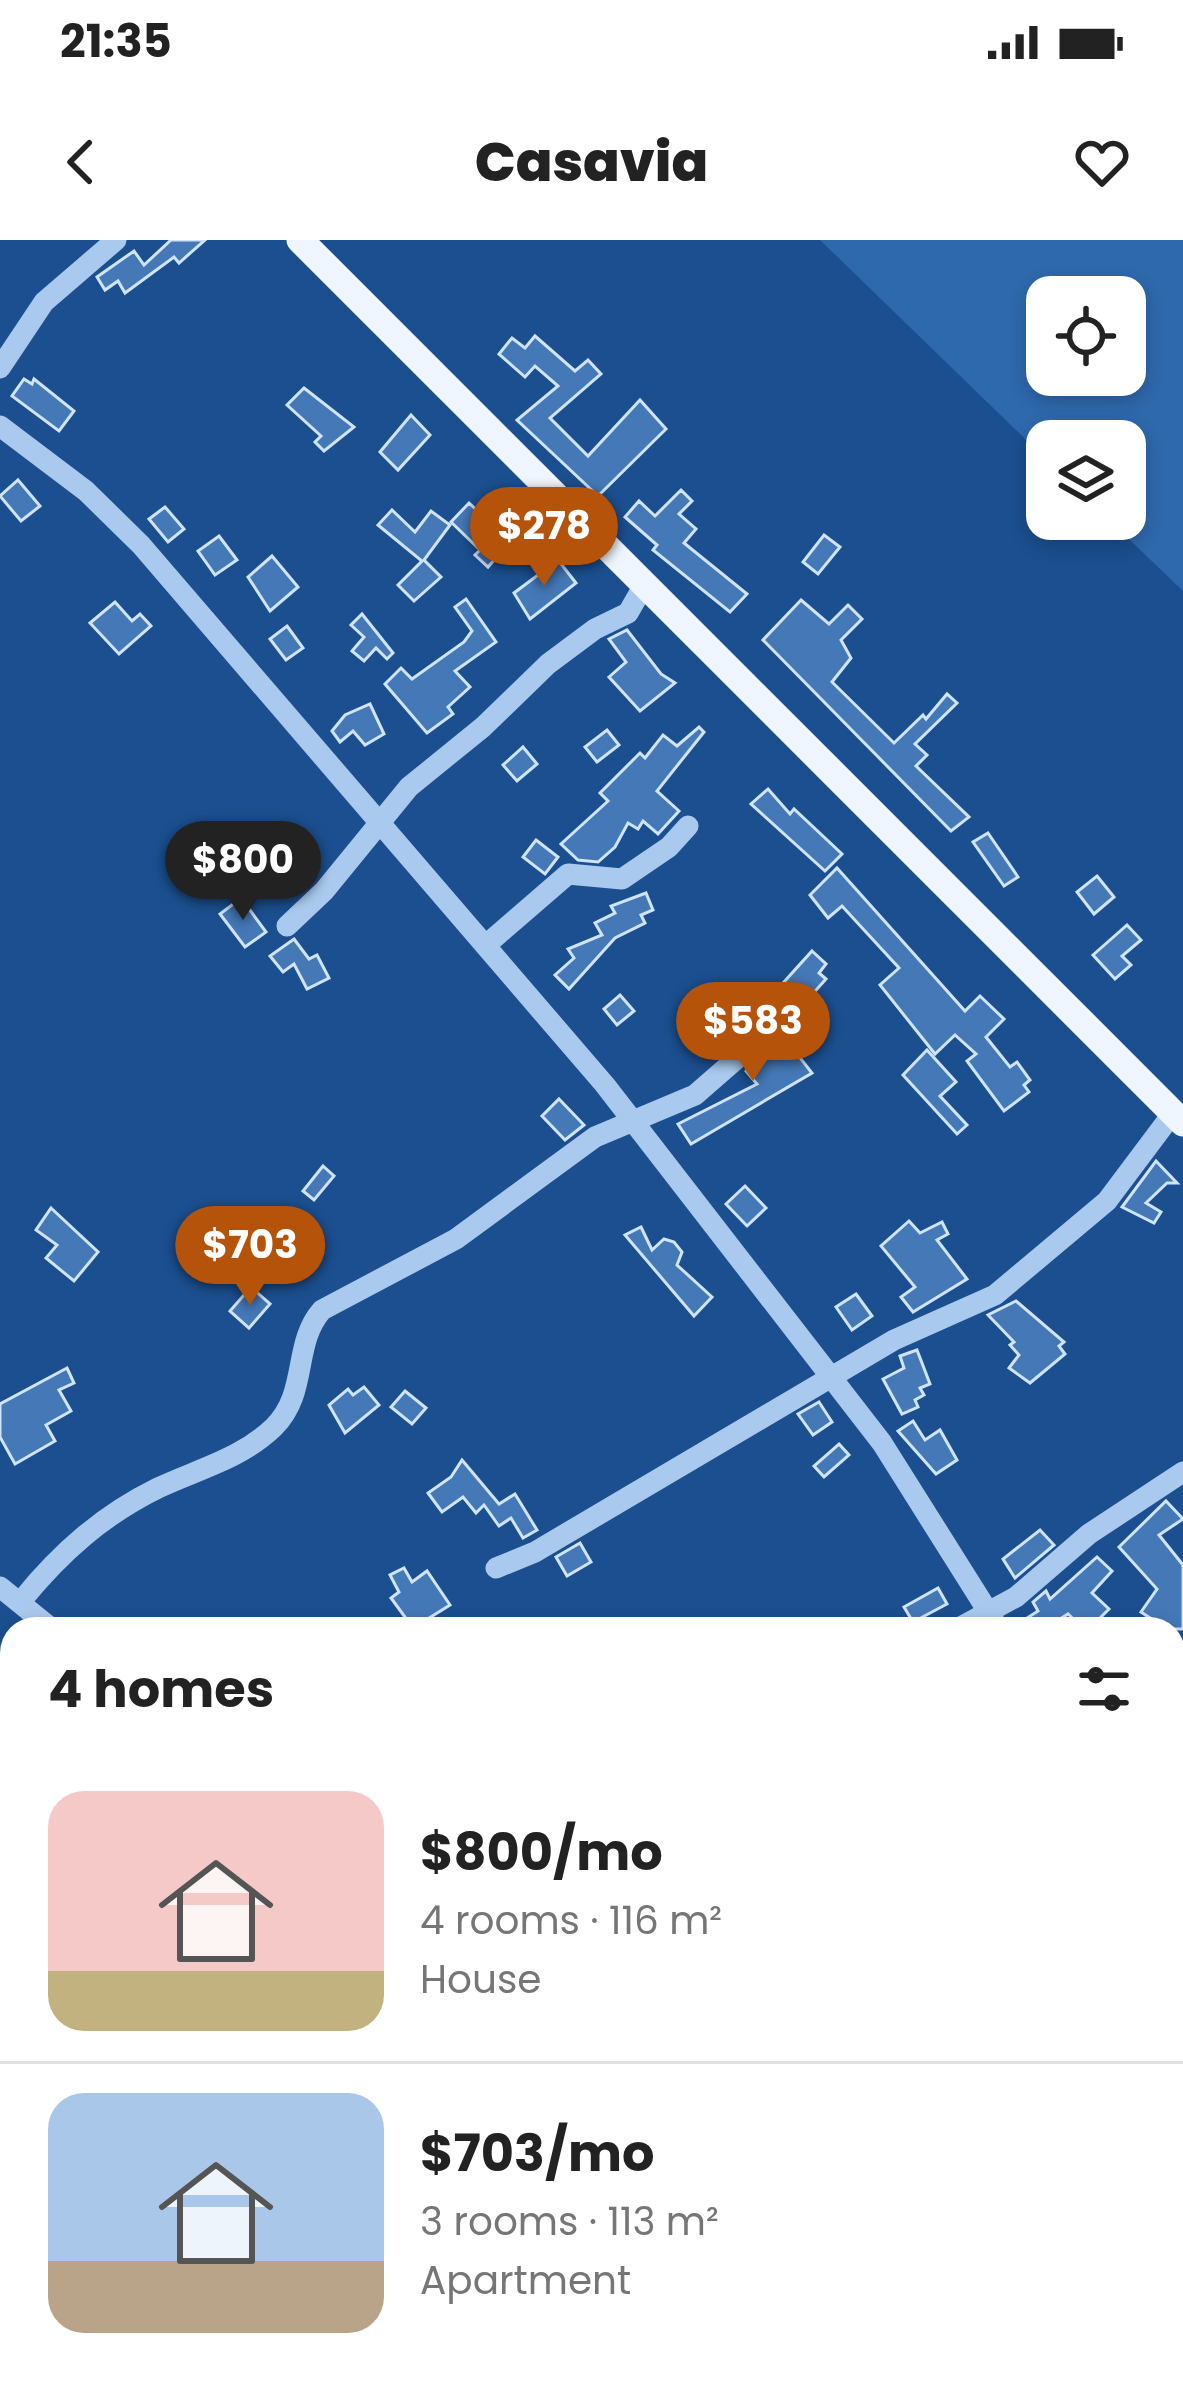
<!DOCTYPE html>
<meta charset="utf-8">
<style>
body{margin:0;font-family:Poppins,sans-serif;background:#f6f6f6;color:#222;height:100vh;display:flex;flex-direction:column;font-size:45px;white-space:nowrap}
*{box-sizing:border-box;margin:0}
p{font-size:39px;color:#767676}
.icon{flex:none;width:66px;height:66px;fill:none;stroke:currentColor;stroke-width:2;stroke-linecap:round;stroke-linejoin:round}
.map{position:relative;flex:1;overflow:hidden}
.side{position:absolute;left:0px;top:1377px;width:1185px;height:771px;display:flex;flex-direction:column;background:#fff;border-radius:36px 36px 0 0;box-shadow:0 6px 18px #0003}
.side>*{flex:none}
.buttons{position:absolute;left:1026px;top:36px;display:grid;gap:24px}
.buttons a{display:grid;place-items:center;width:120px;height:120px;border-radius:24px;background:#fff;box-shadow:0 6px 18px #0003;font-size:60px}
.price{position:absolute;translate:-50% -102px;padding:0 27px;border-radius:42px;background:#b45309;color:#fff;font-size:39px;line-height:78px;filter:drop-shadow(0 3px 6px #0008)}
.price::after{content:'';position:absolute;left:50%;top:72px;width:36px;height:27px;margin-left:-18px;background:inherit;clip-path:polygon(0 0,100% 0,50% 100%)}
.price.selected{background:#222;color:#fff}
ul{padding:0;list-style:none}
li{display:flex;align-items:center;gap:36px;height:300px;padding:0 48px}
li+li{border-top:3px solid #e0e0e0}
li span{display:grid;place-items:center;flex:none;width:336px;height:240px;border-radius:36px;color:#555}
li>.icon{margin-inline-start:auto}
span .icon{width:144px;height:144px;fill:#fffc;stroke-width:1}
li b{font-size:51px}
h2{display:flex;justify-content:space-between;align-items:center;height:144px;padding:0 48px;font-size:51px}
.status{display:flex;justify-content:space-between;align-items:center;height:84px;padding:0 60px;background:#fff;direction:ltr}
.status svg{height:33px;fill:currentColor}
header{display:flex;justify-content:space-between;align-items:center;height:156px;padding:0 48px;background:#fff;font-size:54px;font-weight:800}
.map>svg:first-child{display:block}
.green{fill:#2e69ad;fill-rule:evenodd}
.building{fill:#4478b7;stroke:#cfe3fa;stroke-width:3}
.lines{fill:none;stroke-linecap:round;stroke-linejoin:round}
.minor{stroke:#a9c9ee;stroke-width:21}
.major{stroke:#f0f6ff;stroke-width:27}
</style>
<div class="status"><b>21:35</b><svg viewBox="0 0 49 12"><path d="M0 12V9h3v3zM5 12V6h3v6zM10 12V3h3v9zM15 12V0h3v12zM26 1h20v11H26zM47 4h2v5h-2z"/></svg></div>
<header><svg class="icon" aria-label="back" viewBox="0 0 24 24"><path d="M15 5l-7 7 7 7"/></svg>Casavia<svg class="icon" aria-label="heart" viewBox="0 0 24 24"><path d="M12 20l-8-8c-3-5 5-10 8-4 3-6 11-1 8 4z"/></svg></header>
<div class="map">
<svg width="1183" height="2146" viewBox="0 0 1183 2146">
<rect width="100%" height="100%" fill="#1b4f8f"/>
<path class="green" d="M820,0H1183V351L1108,279H1125V201H1047V220ZM1047,57H1125V135H1047Z"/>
<g class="building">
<polygon points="171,0 205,0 179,23 174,17 125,53 118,41 105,50 97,37 134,11 144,25"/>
<polygon points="535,96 575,131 588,120 601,134 550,178 588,216 640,160 666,189 598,256 517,180 558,146 535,126 525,137 499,114 512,98 525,108"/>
<polygon points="24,139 32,144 34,139 74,171 59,191 12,156"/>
<polygon points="304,148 354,187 324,211 315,202 321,196 287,165"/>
<polygon points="411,175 430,195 398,230 380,212"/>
<polygon points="18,240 40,266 21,281 0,256"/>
<polygon points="681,250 692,261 679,274 696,289 684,303 747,354 730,372 653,310 657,305 625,277 639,261 655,276"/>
<polygon points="469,263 496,288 509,274 523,287 488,327 475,315 480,310 451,282"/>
<polygon points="165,267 184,289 168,302 149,279"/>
<polygon points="392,270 415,292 431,271 450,285 424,320 441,337 414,361 398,345 422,321 378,285"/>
<polygon points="824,295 840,307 818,334 803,322"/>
<polygon points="219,296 237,320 215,335 198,311"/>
<polygon points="272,316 298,347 270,371 248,337"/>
<polygon points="558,320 576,343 530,379 514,353"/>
<polygon points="466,359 496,402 455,431 470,447 448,467 453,474 427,493 385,444 401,428 412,439 464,402 472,391 455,367"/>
<polygon points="801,360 829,384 848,365 862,379 841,400 851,418 832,442 894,503 923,475 926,479 947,454 957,463 915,504 927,515 916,526 969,577 951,591 763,400"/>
<polygon points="115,362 132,381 140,374 151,386 119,414 90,383"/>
<polygon points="362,374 393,413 387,419 376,408 364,421 352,411 364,397 351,385"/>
<polygon points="287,386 303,408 286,420 270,399"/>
<polygon points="627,390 661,434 675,443 640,471 609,437 626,422 609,399"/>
<polygon points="370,464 384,494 365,505 353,491 340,502 332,491 345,475"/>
<polygon points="699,487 704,492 657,551 679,571 658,594 643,581 638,589 628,583 615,607 598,622 578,620 561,604 608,561 600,553 640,513 645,518 663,495 677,506"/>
<polygon points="607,490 619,505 597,522 585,507"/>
<polygon points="523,507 537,524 517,541 503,525"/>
<polygon points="768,549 790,574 794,569 842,614 825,631 751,564"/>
<polygon points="988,593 1018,637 1004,646 973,602"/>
<polygon points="536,600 558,617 545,634 523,617"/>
<polygon points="837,628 965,771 980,756 1004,779 986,797 1010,827 1017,822 1030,840 1024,845 1029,852 1004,871 967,821 976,814 955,795 935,814 880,745 899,728 842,666 828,678 810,655"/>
<polygon points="1097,636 1114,657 1094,674 1077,652"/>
<polygon points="646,653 653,670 641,675 645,683 615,698 569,749 555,735 574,718 568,709 602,695 595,683 615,673 611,666"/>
<polygon points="241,658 266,692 245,707 220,674"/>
<polygon points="1127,685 1141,700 1122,716 1131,725 1115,739 1093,715"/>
<polygon points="294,699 309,719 317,715 329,738 307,749 294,724 283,732 270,716"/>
<polygon points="812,711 826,724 819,733 826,739 785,785 764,764"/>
<polygon points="620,755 634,771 617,785 604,769"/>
<polygon points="772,782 812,833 691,904 678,884 757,844 746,831 761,805 753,796"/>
<polygon points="927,810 956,842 940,856 967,885 957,894 903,835"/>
<polygon points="559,859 584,885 565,900 542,876"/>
<polygon points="1156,921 1177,943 1167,943 1146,963 1161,972 1154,983 1122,967"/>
<polygon points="323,926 334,936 314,960 303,951"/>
<polygon points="745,946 766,968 747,986 726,964"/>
<polygon points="51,968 98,1012 74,1041 46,1018 57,1005 36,990"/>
<polygon points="909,981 920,993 942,982 948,994 937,1000 967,1039 913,1072 901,1057 915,1047 881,1006"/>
<polygon points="641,987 652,1010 664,999 674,1002 682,1012 677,1025 712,1057 694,1076 625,995"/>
<polygon points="251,1047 270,1064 249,1088 230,1071"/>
<polygon points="856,1054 872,1076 852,1090 836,1067"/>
<polygon points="1016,1061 1064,1102 1059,1106 1065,1114 1030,1143 1009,1128 1019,1115 1010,1105 1014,1102 988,1075"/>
<polygon points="917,1110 930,1144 920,1148 924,1155 915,1160 918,1167 902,1174 883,1139 904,1128 900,1116"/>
<polygon points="67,1128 74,1143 59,1150 71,1171 46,1185 55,1201 15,1224 0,1197 0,1164"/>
<polygon points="364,1147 379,1165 345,1193 329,1165 348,1149 353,1155"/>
<polygon points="405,1151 426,1168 412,1184 391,1167"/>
<polygon points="819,1162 832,1182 813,1195 798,1174"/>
<polygon points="913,1181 925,1200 940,1190 957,1220 936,1234 898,1191"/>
<polygon points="839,1204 849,1215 824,1237 814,1226"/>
<polygon points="462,1220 499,1264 515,1254 537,1290 523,1298 511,1278 499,1286 484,1265 476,1273 463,1257 442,1272 428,1253 451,1237"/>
<polygon points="1166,1261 1183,1279 1159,1295 1183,1325 1183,1389 1167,1389 1141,1372 1157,1349 1119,1307"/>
<polygon points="1040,1290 1054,1305 1015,1338 1003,1319"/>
<polygon points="580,1303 591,1322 567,1336 556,1317"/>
<polygon points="1097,1317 1112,1331 1092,1353 1109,1369 1096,1382 1104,1389 1084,1389 1068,1374 1044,1389 1029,1389 1024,1380 1038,1371 1033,1362 1046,1351 1050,1359"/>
<polygon points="404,1328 412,1342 427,1331 450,1365 413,1388 391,1358 399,1352 390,1335"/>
<polygon points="938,1348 947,1364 913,1382 904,1367"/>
</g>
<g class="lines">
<g class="minor">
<polyline points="0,128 44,62 116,0"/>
<polyline points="0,186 86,251 141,305 605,845 882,1203 999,1389"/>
<polyline points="287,686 324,651 409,547 483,487 548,424 595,389 628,373 643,347"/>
<polyline points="486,705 568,634 622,639 669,607 688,586"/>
<polyline points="496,1328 535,1312 894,1100 995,1055 1107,961 1173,873"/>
<polyline points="0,1347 52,1389"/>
<path d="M22,1360C61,1312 103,1275 158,1248C198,1229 241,1219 274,1187C309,1152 292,1104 322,1070L456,999L595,897L695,855L742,814"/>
<polyline points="957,1389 1016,1357 1089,1294 1183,1232"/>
<polyline points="1173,1663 1183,1655"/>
<polyline points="0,1686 12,1676"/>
<polyline points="1173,1747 1183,1769"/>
<polyline points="0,2018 12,2026"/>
<polyline points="113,2146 124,2136"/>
<polyline points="615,2146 615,2136"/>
</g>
<polyline class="major" points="300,0 1183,883"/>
</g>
</svg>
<div class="buttons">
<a><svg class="icon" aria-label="locate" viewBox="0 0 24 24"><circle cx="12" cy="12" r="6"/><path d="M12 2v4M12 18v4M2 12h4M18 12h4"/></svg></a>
<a><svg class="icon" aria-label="layers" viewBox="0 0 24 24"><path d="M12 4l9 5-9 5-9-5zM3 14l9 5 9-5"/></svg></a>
</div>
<b class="price" style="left:544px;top:349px">$278</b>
<b class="price selected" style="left:243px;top:683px">$800</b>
<b class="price" style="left:753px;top:844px">$583</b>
<b class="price" style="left:250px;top:1068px">$703</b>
<section class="side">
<h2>4 homes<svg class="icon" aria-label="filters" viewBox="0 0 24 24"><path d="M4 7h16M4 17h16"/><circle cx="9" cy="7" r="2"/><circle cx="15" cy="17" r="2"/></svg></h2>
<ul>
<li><span style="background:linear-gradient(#f6c9c9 75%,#c2b280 0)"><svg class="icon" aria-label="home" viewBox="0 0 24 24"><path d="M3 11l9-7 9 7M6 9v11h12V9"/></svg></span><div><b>$800/mo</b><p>4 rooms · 116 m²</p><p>House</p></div></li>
<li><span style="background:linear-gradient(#a9c7e8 70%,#b9a48a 0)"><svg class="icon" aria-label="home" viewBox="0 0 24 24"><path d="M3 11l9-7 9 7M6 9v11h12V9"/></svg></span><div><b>$703/mo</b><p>3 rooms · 113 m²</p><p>Apartment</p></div></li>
</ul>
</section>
</div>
